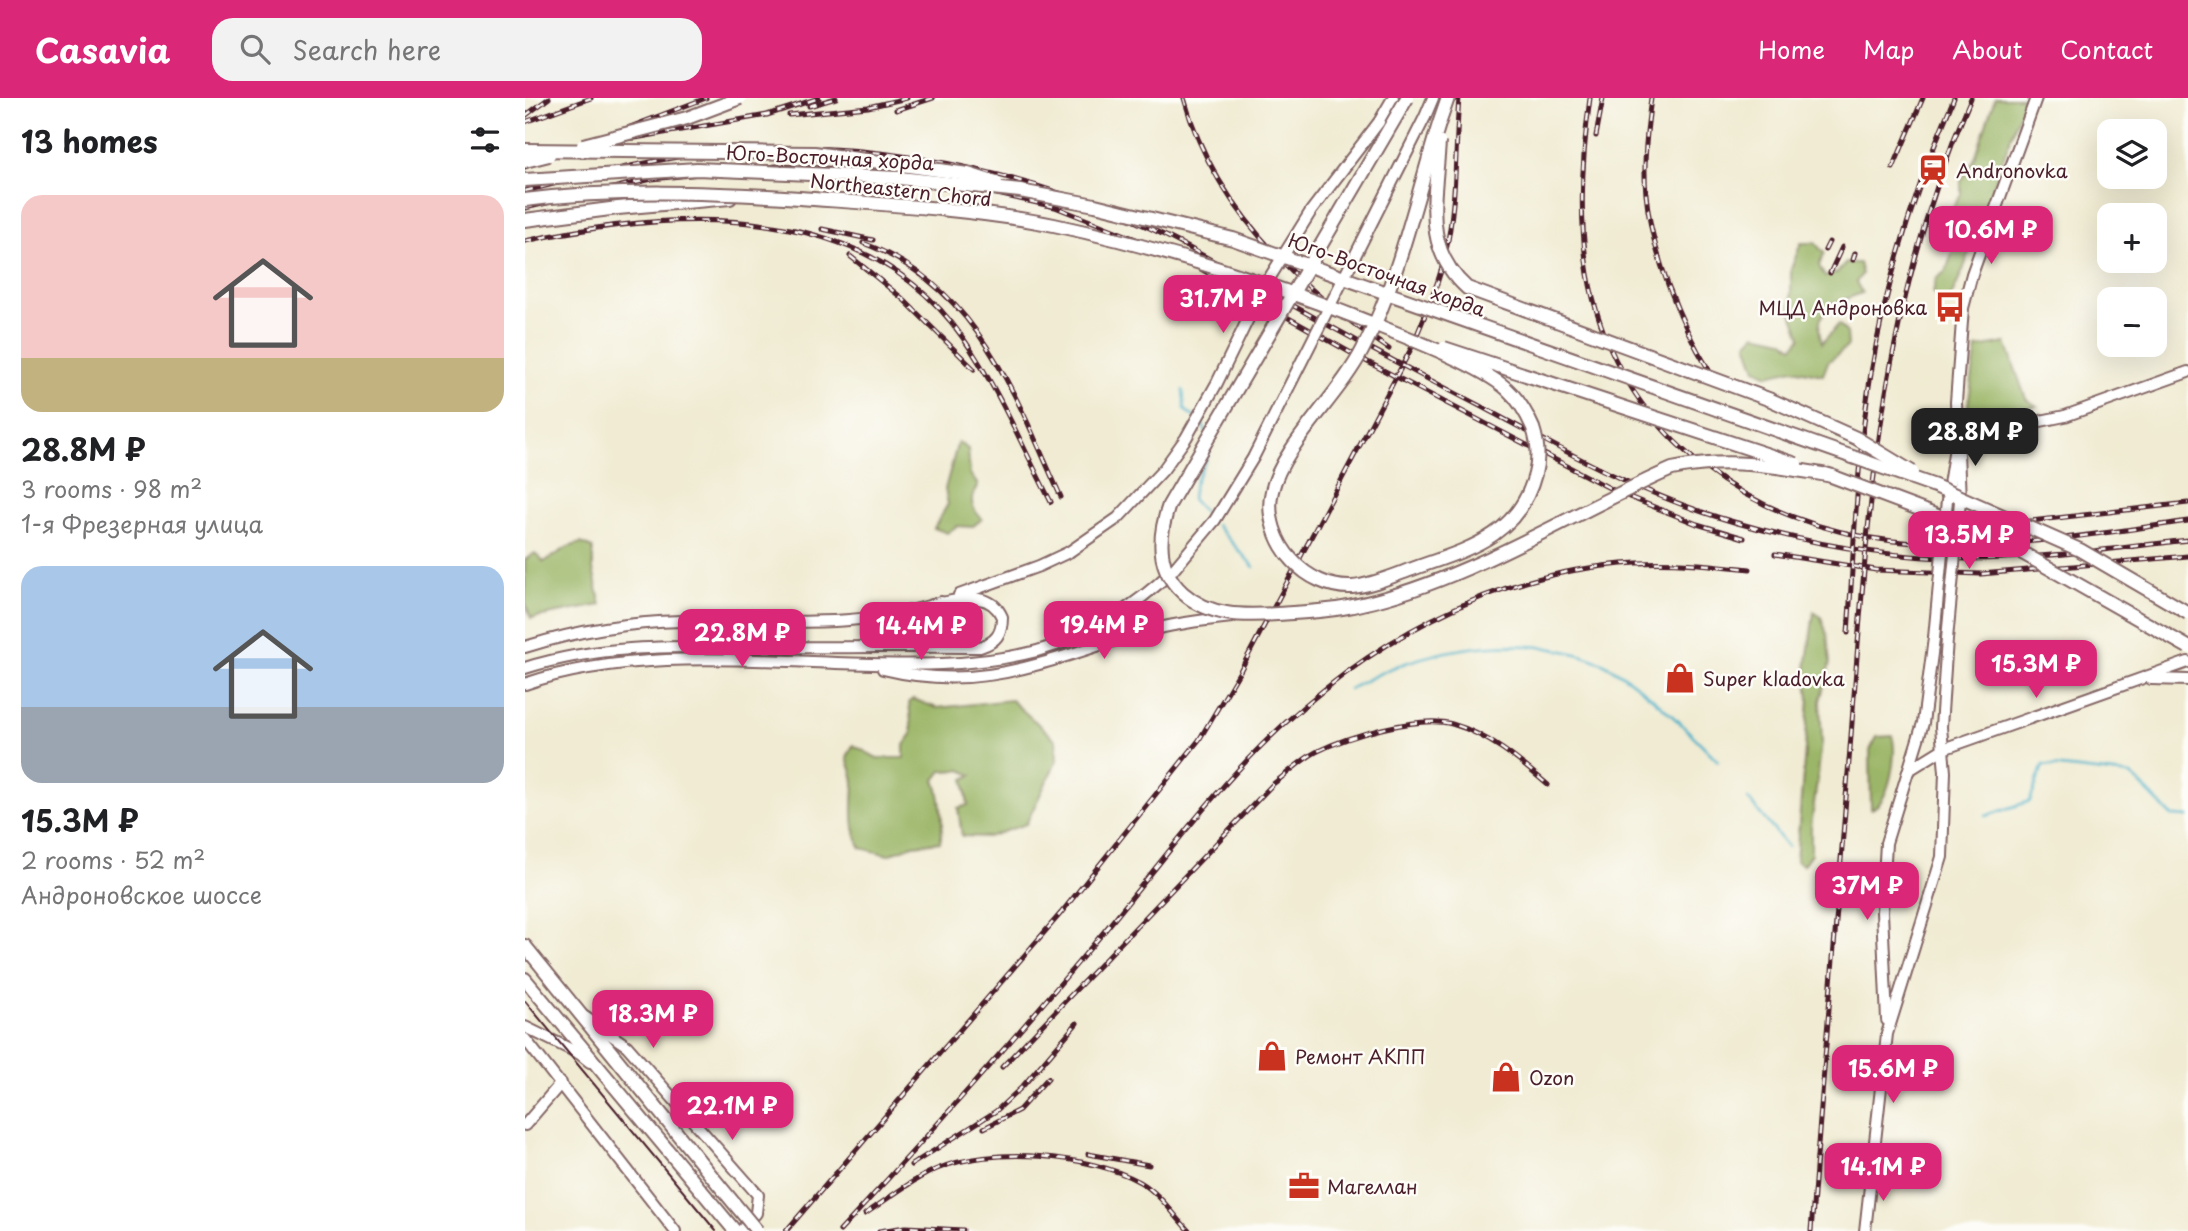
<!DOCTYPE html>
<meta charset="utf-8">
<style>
body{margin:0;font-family:"Playpen Sans",sans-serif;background:#f2f2f2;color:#202124;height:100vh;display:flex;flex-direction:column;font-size:26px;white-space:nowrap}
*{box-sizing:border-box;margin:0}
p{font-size:23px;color:#757577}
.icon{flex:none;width:38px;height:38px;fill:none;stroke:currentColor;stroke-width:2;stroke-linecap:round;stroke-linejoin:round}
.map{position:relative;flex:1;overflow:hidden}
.drawer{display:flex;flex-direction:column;background:#fff;width:525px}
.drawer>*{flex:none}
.tools{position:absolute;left:1572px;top:21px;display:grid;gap:14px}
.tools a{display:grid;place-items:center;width:70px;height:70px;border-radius:14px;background:#fff;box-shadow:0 7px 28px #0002;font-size:35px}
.price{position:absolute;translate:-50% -60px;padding:0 16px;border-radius:14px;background:#db2777;color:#fff;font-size:23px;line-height:46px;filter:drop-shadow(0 2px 4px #0008)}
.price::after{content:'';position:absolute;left:50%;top:42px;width:21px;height:16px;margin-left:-10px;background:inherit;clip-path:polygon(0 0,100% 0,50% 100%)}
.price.current{background:#222;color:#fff}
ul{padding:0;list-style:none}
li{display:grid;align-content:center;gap:14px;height:371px;padding:0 21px}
li span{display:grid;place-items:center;height:217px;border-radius:21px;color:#555}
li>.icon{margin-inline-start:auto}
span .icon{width:126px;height:126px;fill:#fffc;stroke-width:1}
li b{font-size:30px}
h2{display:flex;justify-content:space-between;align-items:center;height:84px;padding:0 21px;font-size:30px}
header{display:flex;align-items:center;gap:42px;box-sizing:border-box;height:98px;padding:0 35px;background:#db2777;color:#fff}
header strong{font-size:33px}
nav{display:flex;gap:38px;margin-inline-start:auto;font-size:24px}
.search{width:490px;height:63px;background:#f2f2f2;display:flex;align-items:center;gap:18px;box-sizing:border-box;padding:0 24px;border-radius:21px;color:#757577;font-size:26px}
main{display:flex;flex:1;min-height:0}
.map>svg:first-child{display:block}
.forest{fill:#9bb668;stroke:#726a4a;stroke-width:2}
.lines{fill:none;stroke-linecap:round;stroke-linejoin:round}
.stream{stroke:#4ab0c9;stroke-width:2.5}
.secondary-casing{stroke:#846665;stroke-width:14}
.primary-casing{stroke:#846665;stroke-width:16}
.secondary{stroke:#fff;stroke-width:10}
.primary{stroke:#fff;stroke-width:12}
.tram{stroke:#4a1f2b;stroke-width:2}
.rail-casing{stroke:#4a1f2b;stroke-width:5}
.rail{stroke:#fdfcf7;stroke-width:2.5;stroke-dasharray:8;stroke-linecap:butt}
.secondary-bridge-casing{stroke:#846665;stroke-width:14;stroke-linecap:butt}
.primary-bridge-casing{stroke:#846665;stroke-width:16;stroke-linecap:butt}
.secondary-bridge{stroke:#fff;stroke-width:10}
.primary-bridge{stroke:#fff;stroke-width:12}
.labels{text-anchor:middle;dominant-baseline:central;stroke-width:5;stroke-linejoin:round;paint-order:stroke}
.street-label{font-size:19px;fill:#4a1f2b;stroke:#fdfcf7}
.poi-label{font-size:19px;fill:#4a1f2b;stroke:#fdfcf7;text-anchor:start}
</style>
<header>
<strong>Casavia</strong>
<div class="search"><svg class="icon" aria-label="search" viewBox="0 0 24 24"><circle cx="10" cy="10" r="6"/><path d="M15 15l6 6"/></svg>Search here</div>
<nav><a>Home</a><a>Map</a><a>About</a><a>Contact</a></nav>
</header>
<main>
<section class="drawer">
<h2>13 homes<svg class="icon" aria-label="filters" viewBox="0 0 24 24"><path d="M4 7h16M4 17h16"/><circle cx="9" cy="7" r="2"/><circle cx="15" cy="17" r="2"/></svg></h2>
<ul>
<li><span style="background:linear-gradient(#f6c9c9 75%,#c2b280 0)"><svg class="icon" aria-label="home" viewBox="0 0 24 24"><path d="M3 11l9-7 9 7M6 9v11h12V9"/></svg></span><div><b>28.8M ₽</b><p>3 rooms · 98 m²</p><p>1-я Фрезерная улица</p></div></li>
<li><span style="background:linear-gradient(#a9c7e8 65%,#9aa5b1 0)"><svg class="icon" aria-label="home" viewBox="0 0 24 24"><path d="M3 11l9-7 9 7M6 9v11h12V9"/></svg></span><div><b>15.3M ₽</b><p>2 rooms · 52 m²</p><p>Андроновское шоссе</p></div></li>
</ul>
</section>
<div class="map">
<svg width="1663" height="1133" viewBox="0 0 1663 1133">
<rect width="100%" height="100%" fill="#fdfcf7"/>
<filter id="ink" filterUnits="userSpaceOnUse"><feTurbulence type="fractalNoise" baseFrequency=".0143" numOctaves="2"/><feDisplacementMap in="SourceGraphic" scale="14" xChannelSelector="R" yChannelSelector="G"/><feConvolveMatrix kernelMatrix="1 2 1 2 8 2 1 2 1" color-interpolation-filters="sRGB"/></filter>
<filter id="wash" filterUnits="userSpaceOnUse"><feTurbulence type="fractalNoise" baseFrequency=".00686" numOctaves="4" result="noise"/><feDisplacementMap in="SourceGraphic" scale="28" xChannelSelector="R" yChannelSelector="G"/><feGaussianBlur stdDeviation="1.57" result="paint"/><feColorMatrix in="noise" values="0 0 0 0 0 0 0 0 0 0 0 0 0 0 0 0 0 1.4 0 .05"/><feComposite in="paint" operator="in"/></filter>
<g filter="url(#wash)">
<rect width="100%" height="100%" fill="#f0ebd2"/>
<g class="forest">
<polygon points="1470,0 1500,0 1437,175 1426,199 1414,204 1408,194 1411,181 1421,173 1431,144 1424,136 1424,116 1436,96 1436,83 1450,60"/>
<path d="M1276,145H1290L1299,155L1294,168L1300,179L1312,175L1321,165H1334L1337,176L1331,184L1337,195L1302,208C1294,221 1292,230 1297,245L1314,226L1322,235L1323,248L1303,264L1298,277L1268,271L1243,277L1231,271L1222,245L1231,236L1258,242L1268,249L1276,239L1266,213V171Z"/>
<polygon points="1481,245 1501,301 1512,308 1455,320 1442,313 1452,250"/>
<path d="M433,344L443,351L445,376L453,387C444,401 445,409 457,421L447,429L432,428L422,435L409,430L423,406L420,391Z"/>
<polygon points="56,445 68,450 68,472 76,507 6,520 0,504 0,462 10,455 19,464 43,449"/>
<polygon points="1289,514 1296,519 1302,537 1305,565 1295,603 1297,644 1286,729 1286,756 1278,767 1271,763 1284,601 1281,571"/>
<path d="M388,601L412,610L486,602L531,642L532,662L501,726L463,739L437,738L433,710L443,707L439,681L447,677L436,672L417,673L410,682C416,696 419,729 415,744L388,747L363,757L336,750C325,731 328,707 329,685C329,677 324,667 322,659L328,647L352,660H379V647L387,636L384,604Z"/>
<path d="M1367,638C1373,654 1365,705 1346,711L1345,652L1352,639Z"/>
</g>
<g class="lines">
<g class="stream">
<polyline points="658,292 660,312 669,319"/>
<polyline points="675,321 681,334"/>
<path d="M685,346C684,367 668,375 667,401L686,422"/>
<polyline points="691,427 729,469"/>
<path d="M824,591C840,583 856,574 872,568C935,545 1013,538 1075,564C1111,580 1165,634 1193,663"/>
<polyline points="1223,701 1263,749"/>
<polyline points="1461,718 1505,703 1518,667 1606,677 1647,718 1663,719"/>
</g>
</g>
</g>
<g filter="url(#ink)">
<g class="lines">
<g class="secondary-casing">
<g id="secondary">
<polyline points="900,19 908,0"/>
<polyline points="854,24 868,0"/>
<polyline points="1432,340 1540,318 1663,274"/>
<polyline points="1422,399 1430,349"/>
<polyline points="1435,403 1431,304 1438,210 1447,176 1511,0"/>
<polyline points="434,497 514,468 544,454"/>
<path d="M0,549C51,533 103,524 157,523C242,521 334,533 416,504"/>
<path d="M0,570C82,544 169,549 253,549C320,550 387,548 455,549C471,544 477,536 477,519C465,491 435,502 411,506"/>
<path d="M358,571C461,596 522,561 618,534C647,526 677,522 707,519"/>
<polyline points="1626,581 1663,582"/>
<path d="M0,586C97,553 210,561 311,565C377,567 447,570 512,553C563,539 610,509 647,473"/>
<polyline points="1384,672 1418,651 1663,564"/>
<polyline points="60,919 102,948 233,1097 231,1115 216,1133"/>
<polyline points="1362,922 1357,814 1361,745 1398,625 1409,540"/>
<polyline points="0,929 55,956 65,964"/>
<polyline points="0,941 150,1133"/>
<polyline points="0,1027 36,985"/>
<polyline points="1340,1133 1362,936 1417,759 1420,674 1416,629 1422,541"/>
</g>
</g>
<g class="primary-casing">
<g id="primary">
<polyline points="914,26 923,0"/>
<polyline points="0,122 93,110 205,100"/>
<polyline points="0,848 194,1087"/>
<polyline points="0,881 210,1133"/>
</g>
</g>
<use href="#secondary" class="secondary"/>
<use href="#primary" class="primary"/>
<polyline class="tram" points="0,903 191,1133"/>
<g class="rail-casing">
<g id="rail">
<path d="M659,0C688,108 774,190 864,251"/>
<path d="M1065,0C1056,65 1052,136 1068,200C1104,342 1227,427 1368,443C1468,454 1565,437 1663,423"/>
<path d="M1126,0C1122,31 1118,65 1121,96C1126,152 1154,224 1184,272"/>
<polyline points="284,8 311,0"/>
<polyline points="371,12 408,0"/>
<polyline points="264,17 343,9 382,0"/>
<polyline points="0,18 24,0"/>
<polyline points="0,24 66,0"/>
<polyline points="1071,38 1078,0"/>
<polyline points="63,44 110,40 242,17 294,0"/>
<polyline points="0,69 181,0"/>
<polyline points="1368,70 1398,0"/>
<path d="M0,93C63,78 125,61 190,54C327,39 468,66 595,117C649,139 700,170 751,198C818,236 885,272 953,307C1036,351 1118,398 1209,424C1285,446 1365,460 1444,461C1517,461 1590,450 1663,442"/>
<polyline points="0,110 127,81 251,68 368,73 530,109 649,156 835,260 1094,395 1172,426 1219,440"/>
<polyline points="297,131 348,142"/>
<path d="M0,143C148,111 341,99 438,240C473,290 498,350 526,404"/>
<path d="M338,145C453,188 489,296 536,399"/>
<polyline points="1300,152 1304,144"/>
<polyline points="325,158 378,201 449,271"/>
<polyline points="1328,162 1330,155"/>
<polyline points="1305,175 1317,149"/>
<polyline points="1392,436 1663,405"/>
<polyline points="1250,456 1351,472 1456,476 1663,458"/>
<path d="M1323,535C1329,449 1332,361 1346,275C1362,180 1391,88 1429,0"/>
<path d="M477,969L748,686C762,676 776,662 791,654C823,638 893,617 927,626C963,636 995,663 1023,687"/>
<polyline points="459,1030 494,1012 523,980"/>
<polyline points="563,1056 624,1067"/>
<polyline points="386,1067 471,1013 497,989 552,925"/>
<path d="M340,1116C363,1101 386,1082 412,1071C466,1048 564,1056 615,1084C633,1094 650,1118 664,1133"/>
<path d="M261,1133L536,815L674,642L715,573L887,249C899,219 913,189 920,157C932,105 930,52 934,0"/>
<path d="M315,1133C401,1040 485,946 567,848C623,782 675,709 736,648C839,546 965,473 1112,465C1150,463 1188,467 1225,471"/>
<polyline points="354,1133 381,1129 438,1132"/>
<path d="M1286,1133C1299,968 1313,803 1326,638C1343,412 1354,211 1446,0"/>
</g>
</g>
<use href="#rail" class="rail"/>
<g class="secondary-bridge-casing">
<g id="secondary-bridge">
<polyline points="544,454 593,420 638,372 661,340 692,285 737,192 786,113 854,24"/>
<polyline points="649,471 690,422 728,360 900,19"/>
<polyline points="1409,540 1422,402"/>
<polyline points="1422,541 1435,403"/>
</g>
</g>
<g class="primary-bridge-casing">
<g id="primary-bridge">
<path d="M882,0L644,407C633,438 631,471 658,495C685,519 718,518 752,516C781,514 809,513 837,506C944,482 1046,415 1147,371C1205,359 1250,368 1308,378"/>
<path d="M914,44C911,99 896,149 942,190L1246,302L1331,340L1387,374"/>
<polyline points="58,47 162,20 215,0"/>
<polyline points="0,52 289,55 443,76 471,85"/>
<polyline points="0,63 24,57"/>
<polyline points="0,82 172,71 374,80 495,93 570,107 708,141 1410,388 1555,452 1663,515"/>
<path d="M0,102C91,91 183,94 275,100C356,106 449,111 529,127C638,150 742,184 846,225C881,239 955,267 982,291C993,301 1002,316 1008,330C1013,345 1014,361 1010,376C994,438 944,451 890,470C870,477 848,487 827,489C805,490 782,479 768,463C751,446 741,416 747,393C757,348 815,297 838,251C874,181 891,100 914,26"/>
<polyline points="919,250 1271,366"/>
<polyline points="1301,376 1471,440 1663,549"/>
<polyline points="194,1087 232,1133"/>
</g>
</g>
<use href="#secondary-bridge" class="secondary-bridge"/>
<use href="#primary-bridge" class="primary-bridge"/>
</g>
</g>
<defs>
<g id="station-bare" transform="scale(2.415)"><path d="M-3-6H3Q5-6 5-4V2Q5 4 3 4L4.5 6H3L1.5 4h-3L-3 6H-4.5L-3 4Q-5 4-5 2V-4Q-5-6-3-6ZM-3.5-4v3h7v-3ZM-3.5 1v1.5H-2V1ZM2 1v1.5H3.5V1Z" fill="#c8321e" stroke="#fdfcf7" stroke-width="2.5" paint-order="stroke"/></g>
<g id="bus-bare" transform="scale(2.415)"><path d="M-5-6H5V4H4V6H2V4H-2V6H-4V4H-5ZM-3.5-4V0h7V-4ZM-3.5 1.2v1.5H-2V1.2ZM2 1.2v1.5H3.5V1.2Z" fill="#c8321e" stroke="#fdfcf7" stroke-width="2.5" paint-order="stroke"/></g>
<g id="shop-bare" transform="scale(2.415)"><path d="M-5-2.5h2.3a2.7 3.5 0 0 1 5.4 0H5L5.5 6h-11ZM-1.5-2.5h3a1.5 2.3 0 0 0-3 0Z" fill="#c8321e" stroke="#fdfcf7" stroke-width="2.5" paint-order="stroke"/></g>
<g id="office-bare" transform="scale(2.415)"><path d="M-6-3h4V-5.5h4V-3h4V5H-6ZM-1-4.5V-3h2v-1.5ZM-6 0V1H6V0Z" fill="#c8321e" stroke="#fdfcf7" stroke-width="2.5" paint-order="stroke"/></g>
</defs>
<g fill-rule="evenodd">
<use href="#station-bare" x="1408" y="72"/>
<use href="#bus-bare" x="1425" y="209"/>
<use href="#shop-bare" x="1155" y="580"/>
<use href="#shop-bare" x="747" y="958"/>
<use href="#shop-bare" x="981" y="979"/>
<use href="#office-bare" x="779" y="1088"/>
</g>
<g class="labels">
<g class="street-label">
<text transform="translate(305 59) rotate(3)">Юго-Восточная хорда</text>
<text transform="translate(376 91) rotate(6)">Northeastern Chord</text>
<text transform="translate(862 176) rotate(20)">Юго-Восточная хорда</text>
</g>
<g class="poi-label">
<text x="1431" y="72">Andronovka</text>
<text x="1402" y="209" text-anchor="end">МЦД Андроновка</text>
<text x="1178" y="580">Super kladovka</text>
<text x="770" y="958">Ремонт АКПП</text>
<text x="1004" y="979">Ozon</text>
<text x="802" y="1088">Магеллан</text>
</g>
</g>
</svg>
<div class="tools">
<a><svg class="icon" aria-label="layers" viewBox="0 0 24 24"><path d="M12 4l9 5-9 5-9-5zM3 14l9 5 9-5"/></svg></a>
<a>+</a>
<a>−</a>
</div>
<b class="price" style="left:1466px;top:168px">10.6M ₽</b>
<b class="price" style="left:698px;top:237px">31.7M ₽</b>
<b class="price current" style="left:1450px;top:370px">28.8M ₽</b>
<b class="price" style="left:1444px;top:473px">13.5M ₽</b>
<b class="price" style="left:579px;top:563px">19.4M ₽</b>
<b class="price" style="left:396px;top:564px">14.4M ₽</b>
<b class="price" style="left:217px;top:571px">22.8M ₽</b>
<b class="price" style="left:1511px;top:602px">15.3M ₽</b>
<b class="price" style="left:1342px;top:824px">37M ₽</b>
<b class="price" style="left:128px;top:952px">18.3M ₽</b>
<b class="price" style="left:1368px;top:1007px">15.6M ₽</b>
<b class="price" style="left:207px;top:1044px">22.1M ₽</b>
<b class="price" style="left:1358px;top:1105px">14.1M ₽</b>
</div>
</main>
